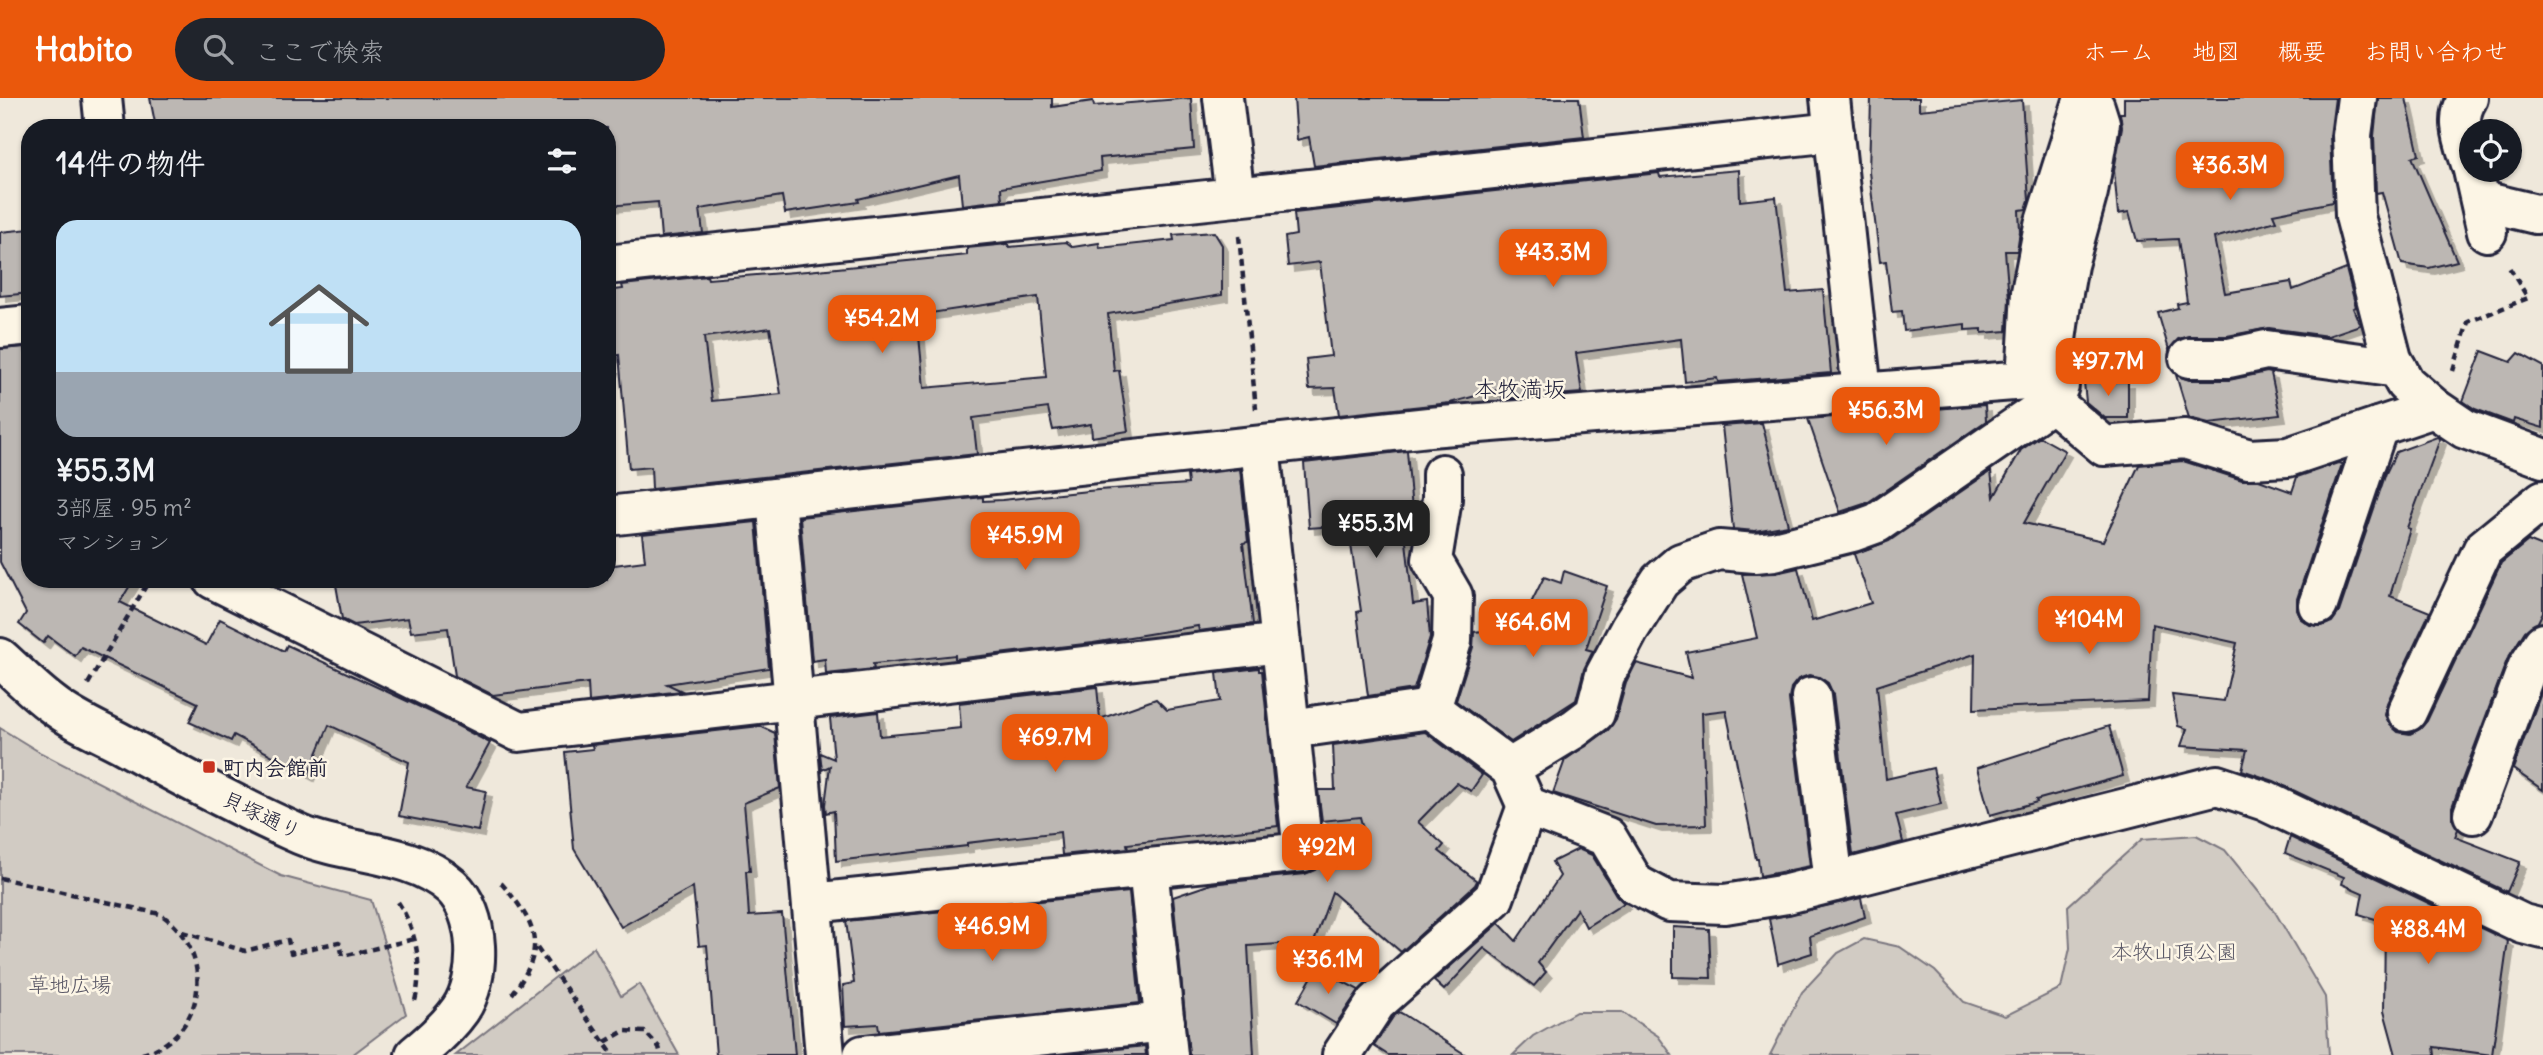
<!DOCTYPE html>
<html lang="ja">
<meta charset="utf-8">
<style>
body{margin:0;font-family:Delius,"Klee One",sans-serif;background:#20242c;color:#f1f3f6;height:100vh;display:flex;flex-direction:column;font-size:26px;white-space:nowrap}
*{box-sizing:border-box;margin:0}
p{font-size:23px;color:#9ea1a6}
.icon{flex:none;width:38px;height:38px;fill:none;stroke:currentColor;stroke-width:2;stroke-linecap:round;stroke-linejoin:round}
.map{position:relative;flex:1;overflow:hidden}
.sheet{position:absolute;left:21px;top:21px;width:595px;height:469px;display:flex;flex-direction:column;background:#171b24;border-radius:28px;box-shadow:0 2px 5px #0004}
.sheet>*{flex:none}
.fabs{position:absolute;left:2459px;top:21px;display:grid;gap:14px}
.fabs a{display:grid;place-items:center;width:63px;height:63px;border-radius:50%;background:#171b24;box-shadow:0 2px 5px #0004;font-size:35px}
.price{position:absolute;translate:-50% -60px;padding:0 16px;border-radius:14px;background:#ea580c;color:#fff;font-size:23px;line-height:46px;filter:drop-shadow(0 2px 4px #0008)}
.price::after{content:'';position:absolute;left:50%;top:42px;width:21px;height:16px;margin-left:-10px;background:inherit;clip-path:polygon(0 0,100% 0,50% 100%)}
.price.on{background:#222;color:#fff}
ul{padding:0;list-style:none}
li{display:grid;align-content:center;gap:14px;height:371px;padding:0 35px}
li+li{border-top:2px solid #363941}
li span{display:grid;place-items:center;height:217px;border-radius:21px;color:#555}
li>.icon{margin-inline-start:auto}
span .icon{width:126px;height:126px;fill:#fffc;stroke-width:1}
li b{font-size:30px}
h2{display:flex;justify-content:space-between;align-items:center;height:84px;padding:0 35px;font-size:30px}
header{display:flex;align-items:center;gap:42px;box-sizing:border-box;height:98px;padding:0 35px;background:#ea580c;color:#fff}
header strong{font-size:33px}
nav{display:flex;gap:38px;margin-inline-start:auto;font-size:24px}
.search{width:490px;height:63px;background:#20242c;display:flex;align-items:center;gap:18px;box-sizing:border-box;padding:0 24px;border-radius:38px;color:#9ea1a6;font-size:26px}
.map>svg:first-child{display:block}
.green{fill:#d1cbc3;stroke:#7a767f;stroke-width:2}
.building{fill:#bcb7b3;stroke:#22223b;stroke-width:2;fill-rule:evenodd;filter:url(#shadow)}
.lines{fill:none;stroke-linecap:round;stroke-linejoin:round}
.minor-casing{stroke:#22223b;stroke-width:44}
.path{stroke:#22223b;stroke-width:4.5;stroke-dasharray:7 5;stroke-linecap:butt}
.minor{stroke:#fcf5e5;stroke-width:38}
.poi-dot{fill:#c8321e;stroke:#fcf5e5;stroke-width:2.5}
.labels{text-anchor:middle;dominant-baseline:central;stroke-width:5;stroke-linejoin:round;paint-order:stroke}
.poi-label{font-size:21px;font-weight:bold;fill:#22223b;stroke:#fcf5e5;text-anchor:start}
.street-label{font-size:21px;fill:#22223b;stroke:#fcf5e5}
.park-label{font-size:21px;fill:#575564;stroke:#fcf5e5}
.neighbourhood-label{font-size:23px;fill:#22223b;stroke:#fcf5e5}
</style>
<header>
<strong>Habito</strong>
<div class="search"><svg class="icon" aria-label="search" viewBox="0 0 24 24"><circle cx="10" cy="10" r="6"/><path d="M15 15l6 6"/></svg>ここで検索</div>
<nav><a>ホーム</a><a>地図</a><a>概要</a><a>お問い合わせ</a></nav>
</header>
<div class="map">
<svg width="2543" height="957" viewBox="0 0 2543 957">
<defs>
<filter id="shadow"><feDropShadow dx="6" dy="6" stdDeviation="0" flood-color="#0004"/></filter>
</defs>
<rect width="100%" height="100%" fill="#efe8db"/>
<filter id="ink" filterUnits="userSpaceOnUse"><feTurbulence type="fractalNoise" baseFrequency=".0143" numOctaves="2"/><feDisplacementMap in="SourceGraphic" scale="14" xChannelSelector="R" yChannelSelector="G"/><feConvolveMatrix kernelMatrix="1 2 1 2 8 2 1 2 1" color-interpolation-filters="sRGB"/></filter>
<g filter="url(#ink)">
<g class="green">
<polygon points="0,630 41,655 281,778 371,802 406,916 352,957 0,957"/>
<polygon points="2196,737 2225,752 2275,814 2325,899 2329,957 1770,957 1802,894 1838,855 1864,841 1900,849 1935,873 1964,904 2005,918 2061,890 2070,850 2068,808 2142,741"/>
<polygon points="594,849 621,898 639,886 679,957 456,957"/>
<polygon points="1576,914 1622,914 1658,938 1672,957 1513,957 1533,938"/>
</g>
<g class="building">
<polygon points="150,0 1052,0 1052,9 1093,3 1094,8 1191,0 1194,51 1100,60 1101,73 1001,90 1002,102 962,107 959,77 858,101 859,104 785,115 782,98 700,111 703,135 661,139 658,104 607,108 607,30 156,30"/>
<polygon points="1294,0 1579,0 1584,39 1314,68 1309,39 1297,42"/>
<polygon points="1871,0 1919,0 1919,12 2022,2 2029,102 2026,111 2019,112 2020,133 2017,153 2005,153 2009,201 2007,233 1982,235 1982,231 1965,232 1965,226 1904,233 1902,213 1892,214 1886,163 1880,164 1869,74"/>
<polygon points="2124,0 2335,0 2330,38 2333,104 2273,116 2276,123 2214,140 2225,195 2291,184 2293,192 2346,171 2356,209 2353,210 2360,227 2328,238 2269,230 2227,238 2188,238 2178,241 2169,252 2158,215 2178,210 2177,206 2187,204 2178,141 2137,143 2129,114 2118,116 2114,72 2122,29 2120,15 2124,15"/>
<polygon points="2378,0 2406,0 2419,57 2412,59 2457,163 2429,170 2402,166 2382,94 2376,95 2374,38"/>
<polygon points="1739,72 1740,103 1776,99 1787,195 1823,192 1831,275 1718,284 1717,280 1685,284 1681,241 1576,255 1582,295 1502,301 1501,291 1450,305 1339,317 1335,290 1309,291 1306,261 1331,258 1320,164 1288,168 1285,139 1296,137 1294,115 1659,75 1660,79"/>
<polygon points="30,131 30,195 0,198 0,134"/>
<path d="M1214,134L1222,147V197L1108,216L1114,273L1119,272L1128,333L1092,339L1091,326L1053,332L1048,310L973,320L977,356L652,391L651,369L629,371L619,257L607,259V193L623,191L622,187L707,178L708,181L807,173L967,157V150L1008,146L1009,149L1066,144L1073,149L1099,145L1100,150L1174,142L1173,137ZM1038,199L1046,279L924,290L917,217ZM770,230L781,296L712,303L704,239Z"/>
<polygon points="25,249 30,287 30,481 134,481 120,504 206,547 220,521 284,553 287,547 437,617 490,645 466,689 486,693 478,733 399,718 409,664 329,627 308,677 234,637 231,643 189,624 198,605 81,549 75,558 48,538 43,545 19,526 26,515 0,464 0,251"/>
<polygon points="2482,253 2511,264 2519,255 2543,268 2543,330 2514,321 2513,325 2475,311 2463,303"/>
<polygon points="2267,274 2271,275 2280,317 2209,325 2189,320 2176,277 2189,282 2229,282"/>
<polygon points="2128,283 2128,320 2105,320 2086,304 2084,284"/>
<polygon points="1985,307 1986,323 1867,405 1840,414 1808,321"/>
<polygon points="1762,325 1788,427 1755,433 1733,431 1722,328"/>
<polygon points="2040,339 2065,353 2024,425 2103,443 2139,367 2183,363 2242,382 2259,382 2292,394 2297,379 2338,365 2342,366 2297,501 2297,512 2301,521 2310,527 2322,528 2332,524 2339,514 2386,375 2396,354 2437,339 2440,341 2407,430 2410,431 2390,498 2430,514 2387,605 2385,617 2390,627 2398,634 2410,636 2420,631 2427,623 2501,465 2528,443 2543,449 2543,514 2538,524 2525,533 2507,562 2452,709 2452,720 2458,731 2455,739 2520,764 2507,794 2274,683 2242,672 2247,652 2181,648 2187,631 2178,628 2172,597 2224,603 2237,545 2152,526 2148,603 1974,611 1975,556 1877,588 1886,681 1933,670 1941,706 1896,717 1903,744 1853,757 1833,596 1828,585 1819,579 1809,577 1798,581 1791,590 1789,601 1810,768 1760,778 1758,761 1756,761 1726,612 1702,615 1706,727 1656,728 1553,695 1565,662 1608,632 1616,621 1626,585 1636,565 1692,580 1686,554 1757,540 1742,476 1776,475 1798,470 1812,523 1871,505 1854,456 1889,443 1991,373 1994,399 2021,352"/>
<polygon points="1407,353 1413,425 1404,426 1413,506 1427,504 1430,539 1414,591 1368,598 1357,514 1361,513 1348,427 1309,430 1304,365"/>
<polygon points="1240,371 1248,444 1243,445 1253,526 1199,533 1198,528 1093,545 955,561 955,557 873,566 874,571 826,576 825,561 812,563 800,419 983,399 983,403 1002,402 1098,392 1188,386 1187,377"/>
<polygon points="756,424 769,570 667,586 682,593 589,604 588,585 493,597 455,578 448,530 411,534 408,520 354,527 342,521 335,481 607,481 607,468 645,463 642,436"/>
<polygon points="1564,473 1607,488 1586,551 1593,553 1584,571 1576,602 1511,644 1456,603 1473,549 1474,534 1519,529 1544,479 1561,485"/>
<polygon points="1259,570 1259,573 1262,573 1278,728 1127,746 1128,750 1062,757 1060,734 967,745 967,748 836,763 834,713 826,715 825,707 830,668 822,672 820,655 834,661 830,620 878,614 880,638 961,630 959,605 1097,589 1100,621 1156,601 1167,612 1220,603 1217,575"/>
<polygon points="2543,590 2543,692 2513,671"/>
<polygon points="760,628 775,635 780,690 744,705 750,773 746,773 749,818 782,816 795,957 716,957 707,847 699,848 693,789 621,829 574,751 565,654 593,651 592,647"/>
<polygon points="2109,628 2123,678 2036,702 2037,704 1990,717 1977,670"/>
<polygon points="1425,634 1482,677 1471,693 1456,685 1418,724 1444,747 1439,753 1477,783 1475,787 1401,854 1332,794 1314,844 1248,848 1254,957 1189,957 1173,799 1211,786 1305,776 1315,772 1323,762 1324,747 1364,734 1360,719 1322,723 1318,692 1335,692 1333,647"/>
<polygon points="2290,739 2508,843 2492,957 2434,949 2435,957 2396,957 2384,913 2385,824 2359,816 2363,795 2342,786 2344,779 2285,755"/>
<polygon points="1578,751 1592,757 1616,797 1624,805 1586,829 1577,811 1538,865 1546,874 1534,888 1484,850 1444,892 1434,883 1499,825 1516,843 1560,778 1552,764"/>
<polygon points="1129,794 1140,905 879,933 878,926 845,928 843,887 854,885 846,823"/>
<polygon points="1861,800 1865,819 1810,838 1812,855 1778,866 1769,821"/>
<polygon points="1673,829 1709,831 1711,880 1673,879"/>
<polygon points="1317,870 1359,892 1336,926 1298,903"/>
<polygon points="1399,914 1403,916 1466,957 1388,957 1374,948 1393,919"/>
<polygon points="1145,948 1146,957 1064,957"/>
</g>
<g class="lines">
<g class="minor-casing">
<g id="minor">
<polyline points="102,0 105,30"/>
<polyline points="1830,0 1862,294"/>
<polyline points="2357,0 2352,37 2355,118 2392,261 2405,285 2434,310 2465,331 2543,360"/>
<path d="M2468,0C2454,21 2464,43 2471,66"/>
<polyline points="2473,72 2487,134"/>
<polyline points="1235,99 1834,34"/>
<polyline points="2482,103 2536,116 2543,115"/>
<polyline points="607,167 1235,99 1223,0"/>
<polyline points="0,230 30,227"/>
<polyline points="2189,260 2229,260 2266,252 2397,270"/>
<polyline points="2052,304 2104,348 2185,341 2249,361 2288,359 2434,310"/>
<polyline points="776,400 825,957"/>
<polyline points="607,418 1429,329 2026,282 2031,194 2044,127 2084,0"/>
<polyline points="213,481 519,634 1281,545"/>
<polyline points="2318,507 2378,329"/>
<path d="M0,560C17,575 33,592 52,606C72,622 98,633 121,645C180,678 240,710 301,737C349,757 410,752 451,788C481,815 482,880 460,912C448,929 431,944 415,957"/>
<polyline points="1811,599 1834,784"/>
<polyline points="1431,611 1452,543 1453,498 1432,462 1442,401 1442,376"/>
<polyline points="2407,614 2483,451 2543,402"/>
<polyline points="1290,631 1431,611 1510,670 1527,708 1607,739 1635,786 1669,804 1725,806 1787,796 2217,687 2265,703 2523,826 2543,831"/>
<polyline points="1510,670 1574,631 1595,615 1605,577 1630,530 1660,483 1681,465 1719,452 1755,455 1774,453 1852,434 1877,425 2052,304 2059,288 2056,242 2061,206 2068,167 2088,94 2100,25 2095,9"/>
<polyline points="2473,716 2527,570 2543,545"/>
<polyline points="1148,770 1168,957"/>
<polyline points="812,805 1303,754 1260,348"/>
<polyline points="863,957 1165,924"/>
<polyline points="1342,957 1376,905 1494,800 1527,708"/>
</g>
</g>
<g class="path">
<polyline points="1239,138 1256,311"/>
<polyline points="2453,273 2468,224 2528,200 2507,166"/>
<polyline points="88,586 150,481"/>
<path d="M0,780L160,816C217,853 208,940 139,957"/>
<path d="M501,785C537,826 548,850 512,896"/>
<path d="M398,804C417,833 423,870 415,903"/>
<polyline points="182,834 245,853 288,842 291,855 339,844 343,858 414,841"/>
<polyline points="537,850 613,957"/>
<polyline points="605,944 624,933 645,934 659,949 661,957"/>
</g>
<use href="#minor" class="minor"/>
</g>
</g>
<rect class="poi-dot" x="202" y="662" width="14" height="14" rx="3.5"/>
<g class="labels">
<g class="poi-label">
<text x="223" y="669">町内会館前</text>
</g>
<g class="street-label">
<text transform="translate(262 717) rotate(25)">貝塚通り</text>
</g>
<g class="park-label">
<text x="2174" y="853">本牧山頂公園</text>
<text x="70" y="886">草地広場</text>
</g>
<g class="neighbourhood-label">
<text x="1520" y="290">本牧満坂</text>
</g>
</g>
</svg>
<div class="fabs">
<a><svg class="icon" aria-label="locate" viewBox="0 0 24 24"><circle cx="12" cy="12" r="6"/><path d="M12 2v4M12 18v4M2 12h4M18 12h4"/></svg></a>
</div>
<b class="price" style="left:2230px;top:104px">¥36.3M</b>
<b class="price" style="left:1553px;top:191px">¥43.3M</b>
<b class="price" style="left:882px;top:257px">¥54.2M</b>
<b class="price" style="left:2108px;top:300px">¥97.7M</b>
<b class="price" style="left:1886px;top:349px">¥56.3M</b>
<b class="price on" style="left:1376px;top:462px">¥55.3M</b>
<b class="price" style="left:1025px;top:474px">¥45.9M</b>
<b class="price" style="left:2089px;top:558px">¥104M</b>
<b class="price" style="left:1533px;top:561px">¥64.6M</b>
<b class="price" style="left:1055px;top:676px">¥69.7M</b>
<b class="price" style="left:1327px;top:786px">¥92M</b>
<b class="price" style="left:992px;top:865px">¥46.9M</b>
<b class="price" style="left:2428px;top:868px">¥88.4M</b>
<b class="price" style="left:1328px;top:898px">¥36.1M</b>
<section class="sheet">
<h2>14件の物件<svg class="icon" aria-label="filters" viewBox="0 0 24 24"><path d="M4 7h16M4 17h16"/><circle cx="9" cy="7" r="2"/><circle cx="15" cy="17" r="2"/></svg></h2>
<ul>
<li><span style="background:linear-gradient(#bfe0f5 70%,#9aa5b1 0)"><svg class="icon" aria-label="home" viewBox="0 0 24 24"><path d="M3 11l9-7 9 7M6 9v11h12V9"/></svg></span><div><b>¥55.3M</b><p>3部屋 · 95 m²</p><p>マンション</p></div></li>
</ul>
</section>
</div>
